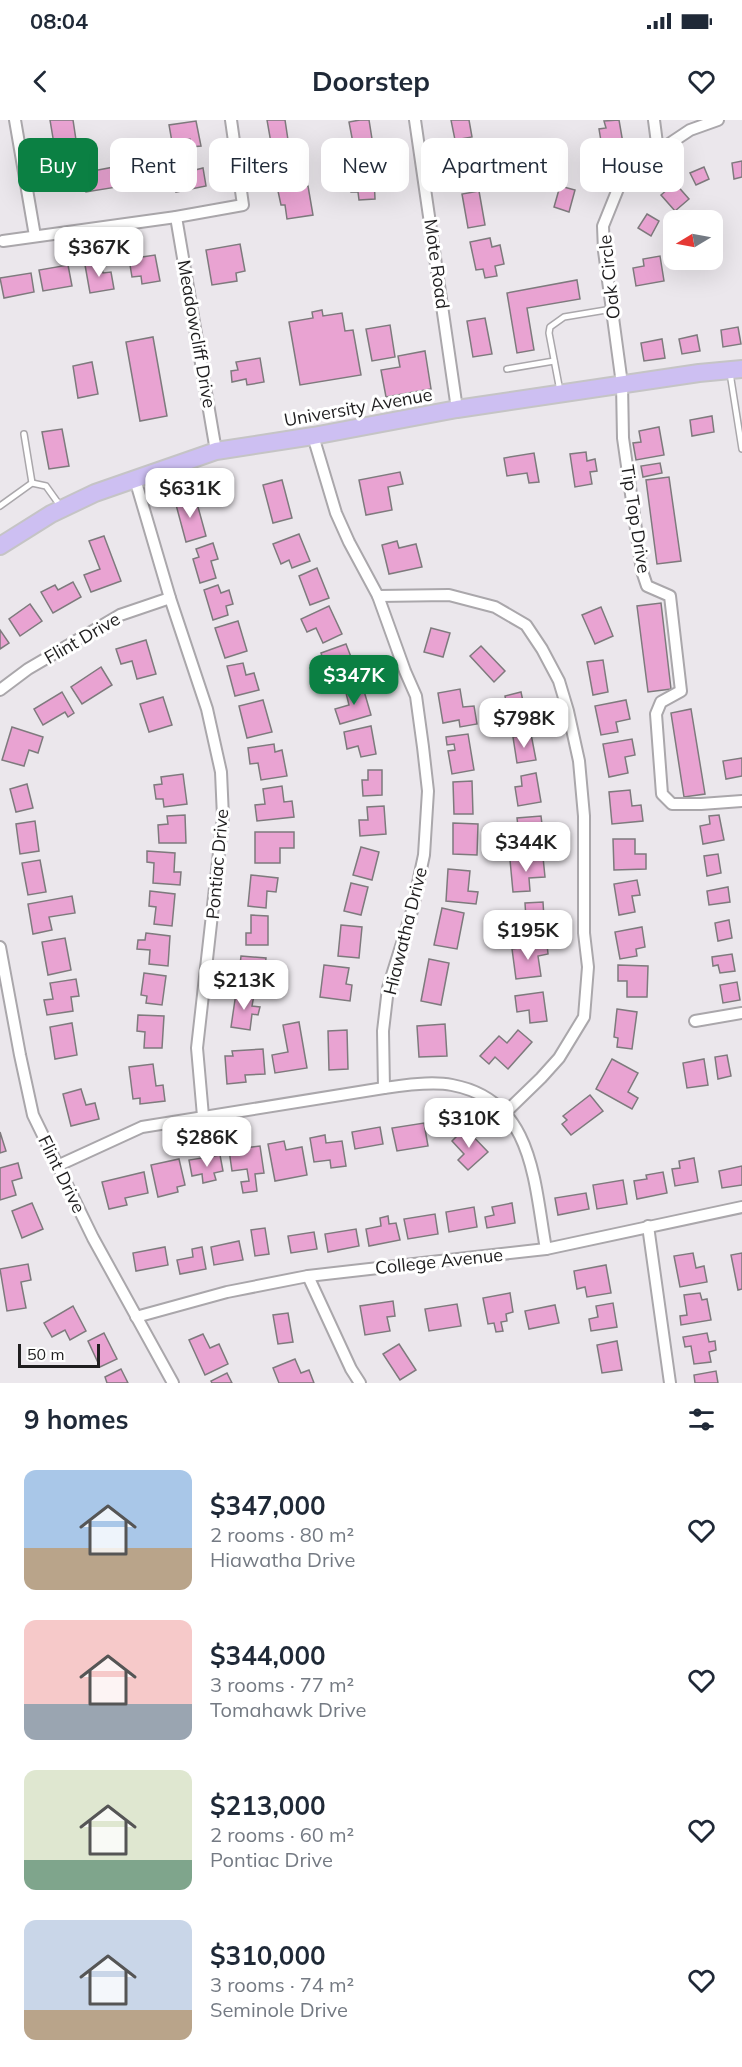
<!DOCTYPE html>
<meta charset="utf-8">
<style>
body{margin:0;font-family:Mulish,sans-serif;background:#f6f6f7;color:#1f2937;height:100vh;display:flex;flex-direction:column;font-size:22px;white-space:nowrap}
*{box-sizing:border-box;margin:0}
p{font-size:20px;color:#747a83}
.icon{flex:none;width:33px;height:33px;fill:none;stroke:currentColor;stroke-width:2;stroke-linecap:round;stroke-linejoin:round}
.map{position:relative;height:1263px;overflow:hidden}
.drawer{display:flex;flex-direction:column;background:#fff;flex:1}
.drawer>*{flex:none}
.banner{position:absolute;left:18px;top:18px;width:706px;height:54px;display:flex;gap:12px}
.needle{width:39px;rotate:260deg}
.tools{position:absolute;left:663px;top:90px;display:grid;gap:12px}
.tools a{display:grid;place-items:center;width:60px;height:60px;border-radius:12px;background:#fff;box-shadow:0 6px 24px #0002;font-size:30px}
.scale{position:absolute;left:18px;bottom:15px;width:82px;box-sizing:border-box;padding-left:6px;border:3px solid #1f1e1f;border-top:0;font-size:16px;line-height:21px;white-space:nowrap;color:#1f1e1f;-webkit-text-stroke:4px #fff;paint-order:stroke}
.price{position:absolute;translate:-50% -51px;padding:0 14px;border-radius:12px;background:#fff;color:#222;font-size:20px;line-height:39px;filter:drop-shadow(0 2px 3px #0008)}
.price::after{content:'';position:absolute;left:50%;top:36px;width:18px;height:14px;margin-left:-9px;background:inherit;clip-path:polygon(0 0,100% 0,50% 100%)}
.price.current{background:#0b8043;color:#fff}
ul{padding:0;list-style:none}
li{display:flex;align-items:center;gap:18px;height:150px;padding:0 24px}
li span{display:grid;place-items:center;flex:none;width:168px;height:120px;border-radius:12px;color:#555}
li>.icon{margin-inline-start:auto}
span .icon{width:72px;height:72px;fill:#fffc;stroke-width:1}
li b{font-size:26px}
h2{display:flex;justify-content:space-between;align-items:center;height:72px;padding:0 24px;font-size:26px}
.pill{padding:0 21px;border-radius:12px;background:#fff;box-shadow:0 6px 24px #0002;font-size:21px;line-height:54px}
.pill.current{background:#0b8043;color:#fff}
.status{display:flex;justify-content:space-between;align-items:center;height:42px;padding:0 30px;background:#fff;direction:ltr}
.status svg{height:16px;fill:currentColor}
header{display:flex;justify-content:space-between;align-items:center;height:78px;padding:0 24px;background:#fff;font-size:27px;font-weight:700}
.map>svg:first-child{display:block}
.building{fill:#e9a3d2;stroke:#7e7a7d;stroke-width:1.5}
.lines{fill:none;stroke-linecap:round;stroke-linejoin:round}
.service-casing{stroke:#aaa7ab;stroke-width:8}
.minor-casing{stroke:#aaa7ab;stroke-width:14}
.primary-casing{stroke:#c5c4c5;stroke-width:20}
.service{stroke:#fff;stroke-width:5}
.minor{stroke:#fff;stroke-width:10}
.primary{stroke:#cdbff2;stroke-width:16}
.labels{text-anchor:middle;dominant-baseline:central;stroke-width:6;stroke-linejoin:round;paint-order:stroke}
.street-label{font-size:18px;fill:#1f1e1f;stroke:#fff}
</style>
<div class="status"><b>08:04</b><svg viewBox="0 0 49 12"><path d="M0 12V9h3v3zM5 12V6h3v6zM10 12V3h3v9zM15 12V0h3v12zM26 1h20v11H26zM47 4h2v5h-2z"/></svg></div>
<header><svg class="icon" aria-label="back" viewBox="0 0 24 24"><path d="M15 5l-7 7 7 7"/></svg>Doorstep<svg class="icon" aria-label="heart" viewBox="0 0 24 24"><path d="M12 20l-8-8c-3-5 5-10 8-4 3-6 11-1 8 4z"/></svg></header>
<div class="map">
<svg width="742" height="1263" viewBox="0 0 742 1263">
<rect width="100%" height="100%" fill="#ebe7ec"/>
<g class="building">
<polygon points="50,0 73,0 76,20 54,24"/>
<polygon points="267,0 285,0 288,20 271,23"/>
<polygon points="360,0 369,0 372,19 353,23 349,2"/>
<polygon points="451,0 469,0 472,17 455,20"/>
<polygon points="619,0 624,29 603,33 599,9 606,8 604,1"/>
<polygon points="196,1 201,26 191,27 190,19 172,22 169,5"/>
<polygon points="477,26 483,60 462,64 456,29"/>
<polygon points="296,30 300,57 285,59 283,49 275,50 272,33"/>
<polygon points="59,39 60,47 73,44 77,66 58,69 56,61 46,63 43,42"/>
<polygon points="193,41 195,50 203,48 206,66 176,72 173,53 181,52 179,43"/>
<polygon points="742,41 742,57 734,59 732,43"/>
<polygon points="152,43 155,63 126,69 123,48"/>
<polygon points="114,47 117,67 86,72 82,53"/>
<polygon points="704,47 709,59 696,65 690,53"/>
<polygon points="374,56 375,79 359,80 358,72 351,72 350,58"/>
<polygon points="675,63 689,79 675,91 661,75"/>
<polygon points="308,66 313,95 287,99 285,85 281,85 278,71"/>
<polygon points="560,66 575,70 569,92 554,87"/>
<polygon points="479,71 485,105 468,108 462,74"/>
<polygon points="647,94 659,101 651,116 638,108"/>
<polygon points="490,118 492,127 500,125 504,144 495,146 497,156 485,158 483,149 476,150 470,122"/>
<polygon points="240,124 245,151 236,153 237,161 212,165 206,130"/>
<polygon points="155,135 160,161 142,164 141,156 132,157 129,139"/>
<polygon points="660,136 664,161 636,166 633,148 644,146 643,139"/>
<polygon points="101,142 103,153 111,152 114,169 90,173 85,145"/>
<polygon points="68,145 72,166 43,171 39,150"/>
<polygon points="31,153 34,172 4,178 0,158"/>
<polygon points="577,160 580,179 527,188 534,230 517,233 507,173"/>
<polygon points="322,190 323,196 342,193 345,211 353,210 361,255 300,265 289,202 313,198 312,192"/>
<polygon points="485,198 492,234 473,237 467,201"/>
<polygon points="390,205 395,237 372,241 366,209"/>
<polygon points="738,207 741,224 723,227 721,210"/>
<polygon points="697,215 700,231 682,234 679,219"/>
<polygon points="153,217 167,296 140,301 126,222"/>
<polygon points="662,219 665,238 644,241 641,223"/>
<polygon points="425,231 431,269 386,277 381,250 400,247 398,236"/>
<polygon points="260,238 264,262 247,265 246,259 232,262 231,251 238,250 236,242"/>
<polygon points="92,242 98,274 78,278 73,246"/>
<polygon points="712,296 714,312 692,316 690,300"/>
<polygon points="659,307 664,335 636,340 633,323 641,322 639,311"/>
<polygon points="62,309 69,346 49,349 42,312"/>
<polygon points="586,332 587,341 595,339 597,351 590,352 592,364 575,367 570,334"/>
<polygon points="534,333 539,362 529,363 527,353 507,356 504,338"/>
<polygon points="660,343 662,353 643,357 641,346"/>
<polygon points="400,352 403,364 388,367 392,390 366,395 359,360"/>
<polygon points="669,357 681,441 657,444 646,360"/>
<polygon points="282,360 292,398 273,403 263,365"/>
<polygon points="195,376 206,416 186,422 175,381"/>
<polygon points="299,414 310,441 292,448 289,440 281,444 273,424"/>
<polygon points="104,416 121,461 91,472 84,455 100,449 89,421"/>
<polygon points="397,421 399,428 416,424 422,447 389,454 382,425"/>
<polygon points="213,423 218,439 211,441 216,458 200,463 193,439 199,437 196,429"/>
<polygon points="317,448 329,478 310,485 299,456"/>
<polygon points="73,462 81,477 53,493 41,472 55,465 58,470"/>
<polygon points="218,465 221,473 229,470 233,484 226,486 228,495 213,500 204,470"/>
<polygon points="661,483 671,569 648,572 637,486"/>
<polygon points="30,484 42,501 20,516 9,499"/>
<polygon points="329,486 342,514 323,523 316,508 307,512 301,499"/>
<polygon points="601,487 613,516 595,524 582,495"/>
<polygon points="238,501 247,531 225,538 215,508"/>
<polygon points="431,508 450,513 443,537 424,532"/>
<polygon points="0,510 9,523 0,529"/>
<polygon points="146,520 156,554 137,559 132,541 121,544 116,529"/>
<polygon points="346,524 358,555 337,562 334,554 315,560 310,548 324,543 321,533"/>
<polygon points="481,526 505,551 494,562 470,536"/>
<polygon points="603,540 608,572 593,575 587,542"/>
<polygon points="243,543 246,555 254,553 259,570 235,576 227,546"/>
<polygon points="101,547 112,565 82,584 71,567"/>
<polygon points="362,564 371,595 340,604 335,589 349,585 345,569"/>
<polygon points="460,569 463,587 474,586 477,604 460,607 459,600 443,603 438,573"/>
<polygon points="62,572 74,593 68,597 65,592 43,605 34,589"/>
<polygon points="521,572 528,605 511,609 505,576"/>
<polygon points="163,577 172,605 149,612 140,584"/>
<polygon points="263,580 272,612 247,618 239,586"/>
<polygon points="626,580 630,599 616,602 618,612 601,615 595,586"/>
<polygon points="691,589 705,674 684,677 671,593"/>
<polygon points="371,606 376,634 361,637 358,626 347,629 344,612"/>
<polygon points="12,607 43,617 38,633 29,630 24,646 2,640"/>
<polygon points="468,614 474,650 452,654 448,631 455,630 454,624 447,625 446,617"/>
<polygon points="531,614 536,640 517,643 513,617"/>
<polygon points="632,619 635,635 625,637 628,653 609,657 603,624"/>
<polygon points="274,624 275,632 282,630 287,656 261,660 258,643 250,644 248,628"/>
<polygon points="742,638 742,656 726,659 723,641"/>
<polygon points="368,650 382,650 382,675 363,676 362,660 368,660"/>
<polygon points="536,653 541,682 518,686 515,667 522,666 521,656"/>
<polygon points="183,654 187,684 164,687 163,679 156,679 154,665 162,664 161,657"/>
<polygon points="472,661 473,694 454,694 453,662"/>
<polygon points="27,664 33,688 16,692 10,669"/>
<polygon points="282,666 284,682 292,681 294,697 257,701 255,685 265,684 263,669"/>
<polygon points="630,670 632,686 641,685 643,701 612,704 609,672"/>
<polygon points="384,686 386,714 360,716 359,700 368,700 367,687"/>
<polygon points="185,695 186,723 159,723 158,705 168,704 167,696"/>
<polygon points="719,695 724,720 703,724 700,706 710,704 709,696"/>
<polygon points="541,696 545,729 526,731 524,715 519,715 517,698"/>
<polygon points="35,701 39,731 20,734 16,704"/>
<polygon points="453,703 478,704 477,735 453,734"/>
<polygon points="255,712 294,712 294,728 280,728 280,743 255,743"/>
<polygon points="613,719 635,719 635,734 646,734 646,749 614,750"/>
<polygon points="361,727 379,732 372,760 353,755"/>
<polygon points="147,731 175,733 174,752 181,752 180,765 153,763 154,743 147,742"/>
<polygon points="718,734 721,753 707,756 704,736"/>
<polygon points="543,737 545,757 529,758 530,771 513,772 510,740"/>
<polygon points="40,740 46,772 28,775 22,743"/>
<polygon points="448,749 470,751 468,771 478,772 476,784 446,781"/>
<polygon points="251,755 278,758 276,772 267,771 266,788 248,786"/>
<polygon points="637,760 640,775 632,776 635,792 619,795 614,764"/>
<polygon points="351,763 368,767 361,795 344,791"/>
<polygon points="728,767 730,782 709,785 707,771"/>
<polygon points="150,771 175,774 172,806 154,804 156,787 149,786"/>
<polygon points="72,776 75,793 49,797 52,810 33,814 28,784"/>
<polygon points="543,782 545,814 527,815 525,783"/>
<polygon points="442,788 464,793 457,829 434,825"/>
<polygon points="251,795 268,796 268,825 246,825 246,813 251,813"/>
<polygon points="729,800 732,818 718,821 715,803"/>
<polygon points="341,805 362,807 359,838 338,836"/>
<polygon points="642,807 645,827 636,829 637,836 620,839 615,812"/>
<polygon points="146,813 170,816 168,846 149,844 150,830 137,829 138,820 145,820"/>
<polygon points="65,818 71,850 48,855 42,822"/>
<polygon points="547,824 548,834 538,836 541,856 516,859 512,829"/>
<polygon points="732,834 735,851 720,853 718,845 713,846 712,837"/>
<polygon points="241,836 266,838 263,866 238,864"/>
<polygon points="429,839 449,843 441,885 421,881"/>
<polygon points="324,845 349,848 346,864 352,865 350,881 320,877"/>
<polygon points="618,845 648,846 647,877 627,877 627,861 618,861"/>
<polygon points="144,853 166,856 162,885 146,883 147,876 141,875"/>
<polygon points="76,859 79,876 71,877 73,891 47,895 44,880 53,879 50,863"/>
<polygon points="737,862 740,880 723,883 720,865"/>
<polygon points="543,872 547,901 530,903 529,890 517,892 515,876"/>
<polygon points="236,873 254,875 252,886 260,887 258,895 252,894 250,910 231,907"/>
<polygon points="617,889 637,892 632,929 617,927 618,918 614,917"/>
<polygon points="138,895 164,896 162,928 144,928 145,912 137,911"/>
<polygon points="299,902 307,948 275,953 272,935 288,932 283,905"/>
<polygon points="72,903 77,935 55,939 50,907"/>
<polygon points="445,904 447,936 419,937 417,906"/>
<polygon points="347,910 348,949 329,950 328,911"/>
<polygon points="518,910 532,922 508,949 495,937 489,944 480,936 499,916 507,923"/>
<polygon points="263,929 265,954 245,955 246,962 227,964 225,936 233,936 232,931"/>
<polygon points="727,935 731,956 718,959 715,937"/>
<polygon points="612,939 638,953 628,972 638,978 632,989 596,969"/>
<polygon points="704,939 708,965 687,968 683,943"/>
<polygon points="153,944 156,966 163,965 165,981 140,984 140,978 133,979 129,947"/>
<polygon points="81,969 86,985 95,983 99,999 71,1006 63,974"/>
<polygon points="590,975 603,991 571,1015 562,1004 567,1000 563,996"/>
<polygon points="424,1003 428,1026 397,1031 392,1008"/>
<polygon points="380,1007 383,1024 355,1029 352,1012"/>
<polygon points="465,1008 488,1032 468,1050 458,1040 464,1034 452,1021"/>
<polygon points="0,1012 6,1031 0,1033"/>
<polygon points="325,1015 326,1023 342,1021 346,1046 331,1048 330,1040 314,1042 310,1018"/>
<polygon points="284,1021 286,1030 302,1027 307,1055 275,1061 268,1024"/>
<polygon points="260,1026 264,1053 255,1054 257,1071 243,1073 241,1062 249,1061 247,1049 232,1051 229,1030"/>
<polygon points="220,1035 223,1051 214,1053 216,1060 203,1063 202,1054 192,1056 189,1040"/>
<polygon points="694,1038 698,1062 675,1066 672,1049 680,1048 679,1041"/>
<polygon points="179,1039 185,1065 177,1067 178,1072 158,1077 151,1045"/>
<polygon points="18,1043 22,1058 12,1061 16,1075 0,1080 0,1048"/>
<polygon points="742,1046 742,1065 722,1068 719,1051"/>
<polygon points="144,1052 148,1073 125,1078 127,1085 109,1089 102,1062"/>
<polygon points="663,1052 667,1073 637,1079 634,1061 647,1059 646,1055"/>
<polygon points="623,1060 627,1084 597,1089 593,1065"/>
<polygon points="586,1073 589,1089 558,1095 555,1078"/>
<polygon points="32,1083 43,1109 22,1118 12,1091"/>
<polygon points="512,1083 515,1103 487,1108 485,1097 494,1095 492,1087"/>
<polygon points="474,1087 477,1107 449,1112 446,1092"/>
<polygon points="435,1094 438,1114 408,1119 404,1099"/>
<polygon points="388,1096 389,1104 396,1103 400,1120 369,1126 366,1109 381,1106 380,1098"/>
<polygon points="265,1108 269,1134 255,1136 251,1110"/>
<polygon points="356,1109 359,1126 328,1132 325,1114"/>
<polygon points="314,1112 317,1129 291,1133 288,1116"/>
<polygon points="239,1121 243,1140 214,1145 211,1127"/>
<polygon points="165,1127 168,1145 136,1151 133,1133"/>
<polygon points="202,1127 206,1149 180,1154 177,1140 193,1137 192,1129"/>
<polygon points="693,1133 696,1148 704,1146 707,1162 680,1167 674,1136"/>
<polygon points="742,1133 742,1169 738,1170 731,1135"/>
<polygon points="28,1144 31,1160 21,1162 26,1188 7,1191 0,1149"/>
<polygon points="606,1145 611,1173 587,1177 585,1167 577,1169 574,1151"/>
<polygon points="510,1173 513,1192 506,1194 507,1201 501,1202 503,1211 496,1212 494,1203 488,1204 483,1178"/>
<polygon points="700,1173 702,1180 707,1179 711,1200 681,1205 680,1196 687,1195 684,1175"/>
<polygon points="393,1181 395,1196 387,1197 390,1211 365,1215 360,1186"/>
<polygon points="613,1183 617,1207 591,1211 589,1199 598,1197 596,1186"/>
<polygon points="457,1184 461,1206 429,1211 425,1189"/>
<polygon points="555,1185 559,1203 529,1209 525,1191"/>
<polygon points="73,1186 86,1211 70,1220 65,1210 52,1217 44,1203"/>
<polygon points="288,1193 293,1222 278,1224 273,1195"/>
<polygon points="104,1213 117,1239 100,1247 88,1221"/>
<polygon points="707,1213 709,1222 715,1221 716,1230 709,1232 711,1242 694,1244 691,1226 685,1227 683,1217"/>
<polygon points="203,1214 210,1228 219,1224 228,1244 205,1255 189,1220"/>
<polygon points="617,1221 622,1250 602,1253 597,1225"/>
<polygon points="399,1224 416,1250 400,1260 383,1234"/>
<polygon points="295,1239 301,1253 309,1250 314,1263 279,1263 273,1248"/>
<polygon points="121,1249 128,1263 107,1263 105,1257"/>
<polygon points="716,1251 718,1263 695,1263 694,1255"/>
<polygon points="227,1253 232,1263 212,1263 211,1261"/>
</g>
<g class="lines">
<g class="service-casing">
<g id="service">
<polyline points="507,249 554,241"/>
<polyline points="730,253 742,329"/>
<polyline points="560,271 549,213 550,207 564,197 612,189"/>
<polyline points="24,314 32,363"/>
<polyline points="0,386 32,363 46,366 61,387"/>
</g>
</g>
<g class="minor-casing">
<g id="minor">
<polyline points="15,0 35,116"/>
<polyline points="415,0 457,289"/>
<polyline points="654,0 658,31"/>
<polyline points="718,0 690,10 624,54 603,106 604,131 622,264 623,318 642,451 647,466 670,476 681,571 661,582 656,594 662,674 672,684 701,684 742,681"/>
<polyline points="176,97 216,331"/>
<polyline points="3,121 176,97 243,85 231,0"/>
<polyline points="313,316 336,393 349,422 378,476 405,551 416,576 423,627 428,671 424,735 412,791 388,868 383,911 384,968"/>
<polyline points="135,359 170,478 207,589 221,652 223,697 197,928 203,996"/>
<polyline points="378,476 449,475 495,487 526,505 542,529 559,561 568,591 579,641 584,696 584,813 588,847 584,897 559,938 541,958 506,992"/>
<polyline points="0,570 28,549 120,495 170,478"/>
<polyline points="0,827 20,935 33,995 93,1118 173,1263"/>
<polyline points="695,901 742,893"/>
<path d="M57,1046L142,1007L384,968C404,965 432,961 452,965C534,980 534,1063 546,1129"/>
<polyline points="648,1106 670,1263"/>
<polyline points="308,1156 351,1249 360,1263"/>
<polyline points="136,1197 227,1172 308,1156 546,1129 742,1087"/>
</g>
</g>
<g class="primary-casing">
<polyline id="primary" points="0,426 51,394 95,373 216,331 313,316 457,289 699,253 742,249"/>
</g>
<use href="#service" class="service"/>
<use href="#minor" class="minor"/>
<use href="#primary" class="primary"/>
</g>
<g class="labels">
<g class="street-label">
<text transform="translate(437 144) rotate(82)">Mote Road</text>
<text transform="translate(609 157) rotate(-96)">Oak Circle</text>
<text transform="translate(197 214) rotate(80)">Meadowcliff Drive</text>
<text transform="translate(358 287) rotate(-10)">University Avenue</text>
<text transform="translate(636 399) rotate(81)">Tip Top Drive</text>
<text transform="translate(82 518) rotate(-30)">Flint Drive</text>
<text transform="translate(217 744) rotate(-85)">Pontiac Drive</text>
<text transform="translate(405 811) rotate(-76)">Hiawatha Drive</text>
<text transform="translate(62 1054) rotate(64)">Flint Drive</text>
<text transform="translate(439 1141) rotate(-6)">College Avenue</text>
</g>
</g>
</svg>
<div class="tools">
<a><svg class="needle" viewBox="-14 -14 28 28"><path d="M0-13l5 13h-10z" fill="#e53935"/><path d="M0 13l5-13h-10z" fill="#747a83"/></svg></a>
</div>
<div class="scale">50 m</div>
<b class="price" style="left:99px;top:158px">$367K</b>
<b class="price" style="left:190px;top:399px">$631K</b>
<b class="price current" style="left:354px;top:586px">$347K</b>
<b class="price" style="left:524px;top:629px">$798K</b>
<b class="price" style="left:526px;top:753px">$344K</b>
<b class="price" style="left:528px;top:841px">$195K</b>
<b class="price" style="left:244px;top:891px">$213K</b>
<b class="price" style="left:469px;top:1029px">$310K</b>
<b class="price" style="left:207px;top:1048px">$286K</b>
<div class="banner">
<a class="pill current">Buy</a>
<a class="pill">Rent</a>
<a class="pill">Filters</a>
<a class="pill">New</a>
<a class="pill">Apartment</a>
<a class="pill">House</a>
</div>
</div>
<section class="drawer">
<h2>9 homes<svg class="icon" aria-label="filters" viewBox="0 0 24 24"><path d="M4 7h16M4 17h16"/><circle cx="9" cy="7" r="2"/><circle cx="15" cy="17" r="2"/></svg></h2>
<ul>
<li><span style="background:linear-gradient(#a9c7e8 65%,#b9a48a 0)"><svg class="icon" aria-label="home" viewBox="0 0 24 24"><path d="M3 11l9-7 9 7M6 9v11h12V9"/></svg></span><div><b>$347,000</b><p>2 rooms · 80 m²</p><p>Hiawatha Drive</p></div><svg class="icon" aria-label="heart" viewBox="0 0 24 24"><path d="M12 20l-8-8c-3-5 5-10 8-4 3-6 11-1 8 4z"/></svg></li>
<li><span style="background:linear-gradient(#f6c9c9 70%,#9aa5b1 0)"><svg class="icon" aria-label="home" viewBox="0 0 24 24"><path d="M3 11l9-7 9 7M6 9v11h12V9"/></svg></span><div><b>$344,000</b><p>3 rooms · 77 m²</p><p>Tomahawk Drive</p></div><svg class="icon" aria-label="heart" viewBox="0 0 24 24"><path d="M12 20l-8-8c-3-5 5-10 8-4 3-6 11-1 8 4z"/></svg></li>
<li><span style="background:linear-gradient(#dfe7d0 75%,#7fa58c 0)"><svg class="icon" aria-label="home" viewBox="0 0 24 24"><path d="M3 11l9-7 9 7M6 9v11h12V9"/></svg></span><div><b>$213,000</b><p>2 rooms · 60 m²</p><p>Pontiac Drive</p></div><svg class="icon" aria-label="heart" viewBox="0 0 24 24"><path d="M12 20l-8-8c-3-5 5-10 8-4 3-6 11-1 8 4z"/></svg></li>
<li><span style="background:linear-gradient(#c9d6e8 75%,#b9a48a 0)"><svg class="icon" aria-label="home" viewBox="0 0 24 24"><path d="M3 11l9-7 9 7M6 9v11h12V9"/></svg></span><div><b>$310,000</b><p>3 rooms · 74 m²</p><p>Seminole Drive</p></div><svg class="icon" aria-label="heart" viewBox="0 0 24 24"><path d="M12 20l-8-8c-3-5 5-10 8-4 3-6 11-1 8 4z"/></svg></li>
</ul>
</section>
